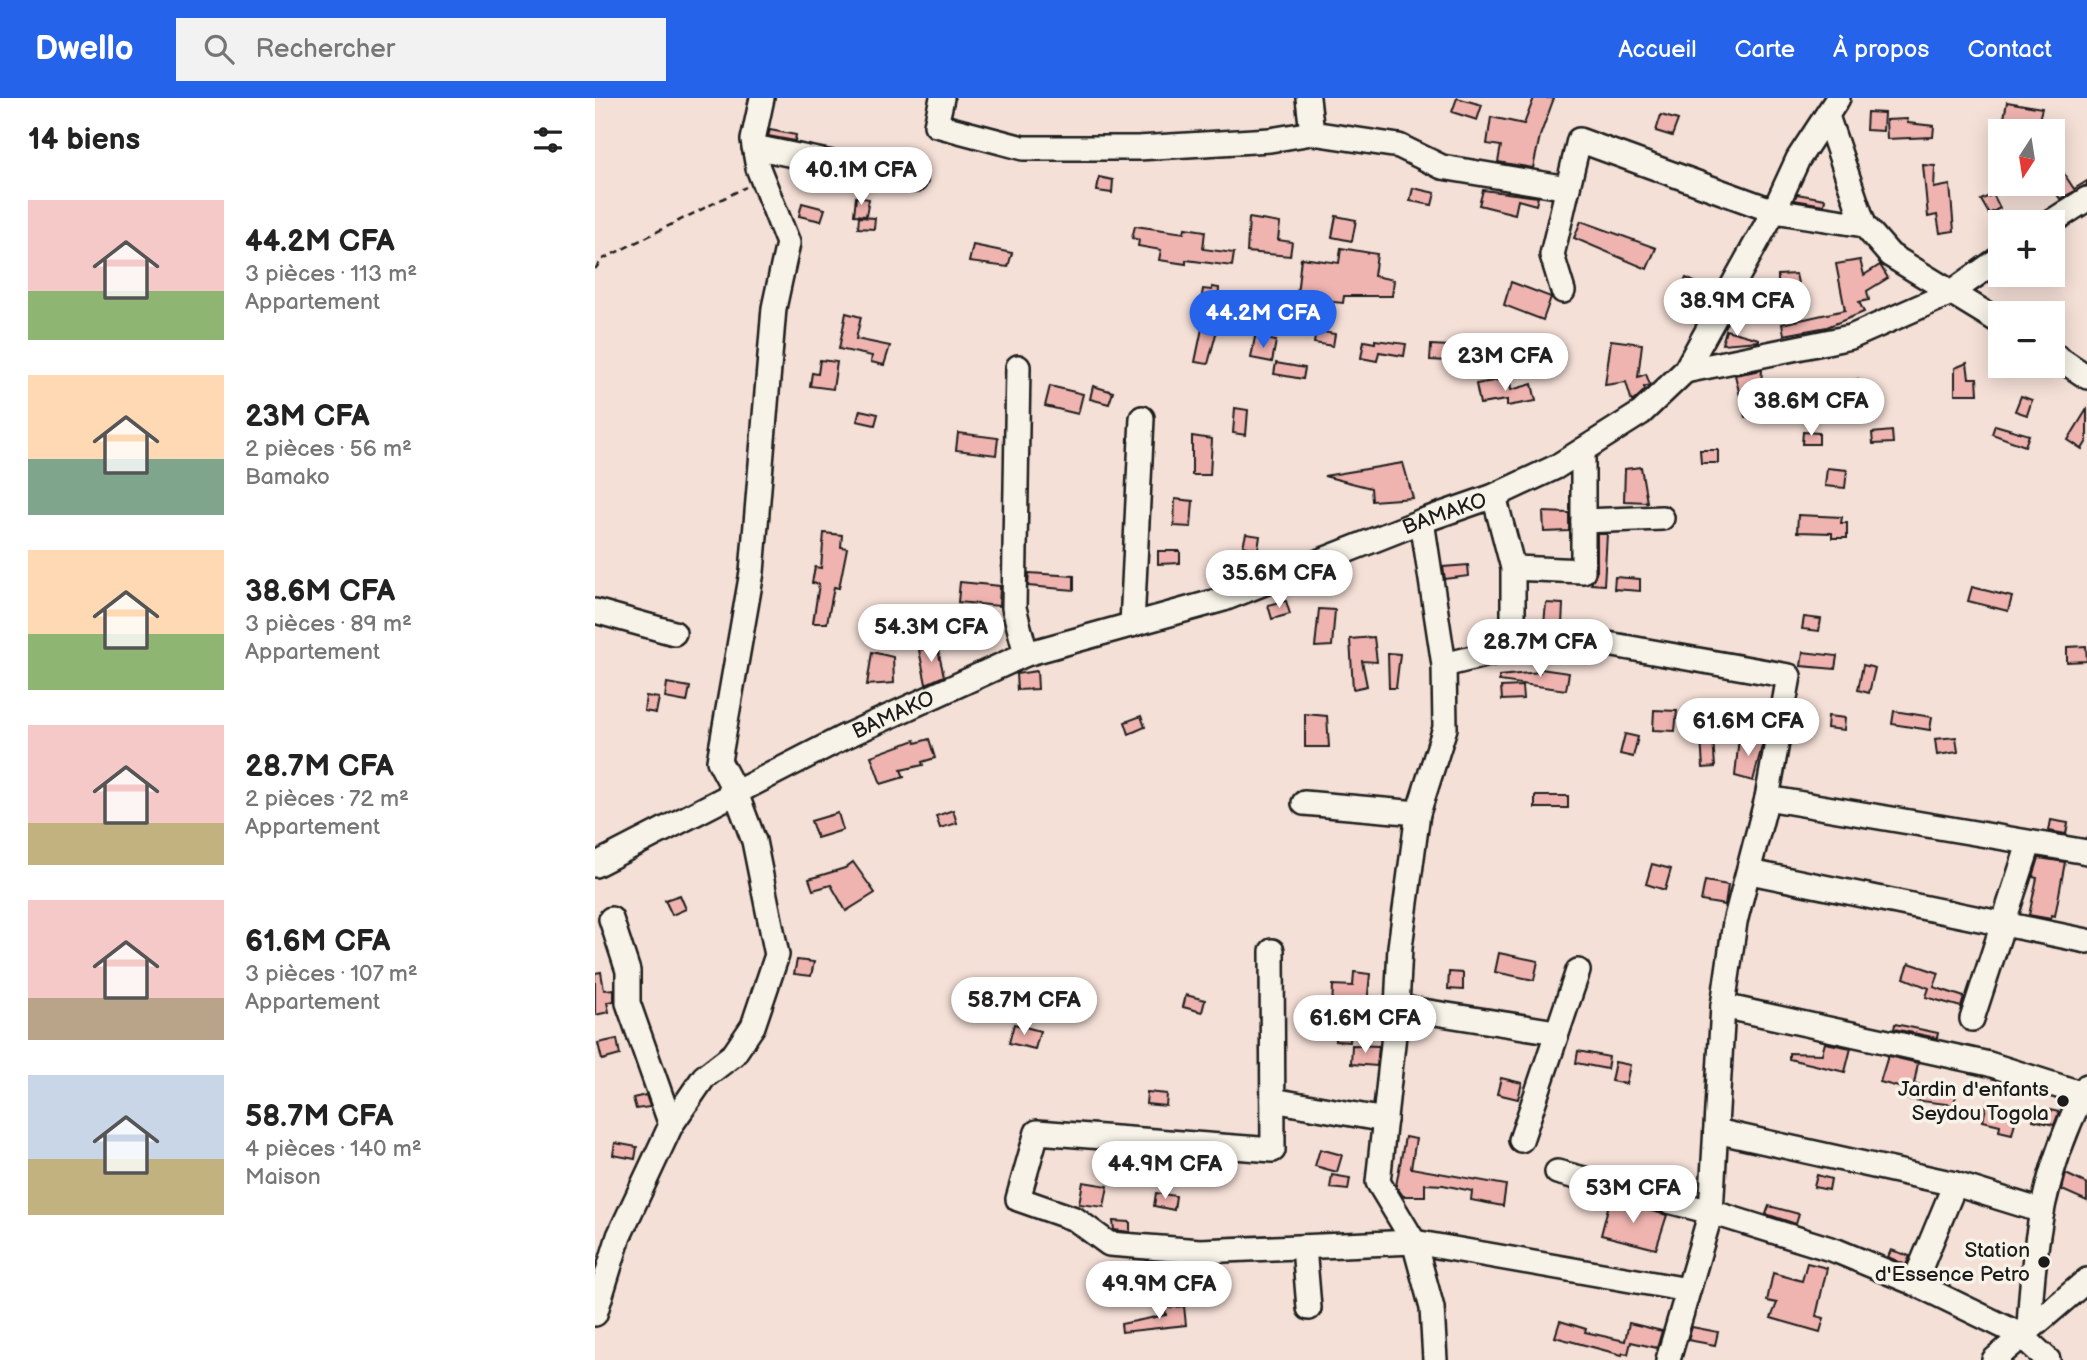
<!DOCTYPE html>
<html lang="fr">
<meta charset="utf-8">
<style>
body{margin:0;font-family:"Balsamiq Sans",sans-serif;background:#f2f2f2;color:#222;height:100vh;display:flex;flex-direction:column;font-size:26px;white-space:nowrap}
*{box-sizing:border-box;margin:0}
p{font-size:23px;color:#767676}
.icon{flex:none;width:38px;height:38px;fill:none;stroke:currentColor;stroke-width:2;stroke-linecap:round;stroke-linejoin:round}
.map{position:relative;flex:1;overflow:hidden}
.drawer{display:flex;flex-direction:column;background:#fff;width:595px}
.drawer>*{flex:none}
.needle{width:46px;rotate:192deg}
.buttons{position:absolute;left:1393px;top:21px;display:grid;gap:14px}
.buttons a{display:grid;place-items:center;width:77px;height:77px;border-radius:0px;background:#fff;box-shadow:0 4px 18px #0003;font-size:35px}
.price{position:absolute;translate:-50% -60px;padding:0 16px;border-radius:24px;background:#fff;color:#222;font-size:23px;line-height:46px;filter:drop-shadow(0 2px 4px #0008)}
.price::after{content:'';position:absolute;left:50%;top:42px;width:21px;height:16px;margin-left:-10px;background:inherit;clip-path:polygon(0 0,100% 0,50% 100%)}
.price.active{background:#2563eb;color:#fff}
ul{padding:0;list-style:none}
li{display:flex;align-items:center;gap:21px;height:175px;padding:0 28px}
li span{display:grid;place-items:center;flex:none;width:196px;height:140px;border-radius:0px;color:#555}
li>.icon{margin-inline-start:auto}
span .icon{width:84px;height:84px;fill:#fffc;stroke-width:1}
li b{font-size:30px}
h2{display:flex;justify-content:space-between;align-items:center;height:84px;padding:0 28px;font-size:30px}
header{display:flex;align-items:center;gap:42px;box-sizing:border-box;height:98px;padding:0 35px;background:#2563eb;color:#fff}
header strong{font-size:33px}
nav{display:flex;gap:38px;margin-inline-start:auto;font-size:24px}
.search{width:490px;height:63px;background:#f2f2f2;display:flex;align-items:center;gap:18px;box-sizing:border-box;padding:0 24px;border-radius:0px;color:#767676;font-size:26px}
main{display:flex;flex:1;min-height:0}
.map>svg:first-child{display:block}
.building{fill:#f0b4b0;stroke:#1c1c1c;stroke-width:2}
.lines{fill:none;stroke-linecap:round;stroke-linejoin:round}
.minor-casing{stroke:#1c1c1c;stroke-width:28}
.path{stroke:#1c1c1c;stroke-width:2.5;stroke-dasharray:7 5;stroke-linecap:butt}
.minor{stroke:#f7f3e8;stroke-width:23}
.poi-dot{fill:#1c1c1c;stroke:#f7f3e8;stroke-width:2.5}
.labels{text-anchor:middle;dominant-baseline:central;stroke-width:7;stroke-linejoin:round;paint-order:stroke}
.street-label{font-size:21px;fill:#1c1c1c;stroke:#f7f3e8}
.poi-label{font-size:21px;fill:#1c1c1c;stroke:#f7f3e8;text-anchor:end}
</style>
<header>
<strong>Dwello</strong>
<div class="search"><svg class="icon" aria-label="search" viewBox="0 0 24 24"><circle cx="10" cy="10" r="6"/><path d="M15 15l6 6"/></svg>Rechercher</div>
<nav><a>Accueil</a><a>Carte</a><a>À propos</a><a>Contact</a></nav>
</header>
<main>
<section class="drawer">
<h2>14 biens<svg class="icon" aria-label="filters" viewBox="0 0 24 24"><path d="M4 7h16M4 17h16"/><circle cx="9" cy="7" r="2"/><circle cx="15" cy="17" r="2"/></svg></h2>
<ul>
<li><span style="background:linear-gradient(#f6c9c9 65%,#8fb573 0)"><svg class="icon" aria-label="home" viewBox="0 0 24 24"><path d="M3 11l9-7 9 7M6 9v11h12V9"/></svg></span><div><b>44.2M CFA</b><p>3 pièces · 113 m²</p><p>Appartement</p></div></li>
<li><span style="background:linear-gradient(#ffd9b3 60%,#7fa58c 0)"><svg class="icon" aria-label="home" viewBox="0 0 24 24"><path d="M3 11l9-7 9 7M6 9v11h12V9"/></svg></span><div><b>23M CFA</b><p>2 pièces · 56 m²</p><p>Bamako</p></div></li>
<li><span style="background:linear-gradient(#ffd9b3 60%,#8fb573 0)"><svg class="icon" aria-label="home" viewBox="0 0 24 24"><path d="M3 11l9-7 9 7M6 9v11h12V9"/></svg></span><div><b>38.6M CFA</b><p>3 pièces · 89 m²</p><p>Appartement</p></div></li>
<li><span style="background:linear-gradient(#f6c9c9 70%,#c2b280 0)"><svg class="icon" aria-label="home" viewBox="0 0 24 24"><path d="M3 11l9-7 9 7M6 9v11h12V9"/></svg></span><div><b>28.7M CFA</b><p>2 pièces · 72 m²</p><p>Appartement</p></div></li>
<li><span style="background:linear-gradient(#f6c9c9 70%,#b9a48a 0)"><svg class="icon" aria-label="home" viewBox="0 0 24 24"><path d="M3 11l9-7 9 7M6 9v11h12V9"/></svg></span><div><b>61.6M CFA</b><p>3 pièces · 107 m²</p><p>Appartement</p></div></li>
<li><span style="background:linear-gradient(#c9d6e8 60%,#c2b280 0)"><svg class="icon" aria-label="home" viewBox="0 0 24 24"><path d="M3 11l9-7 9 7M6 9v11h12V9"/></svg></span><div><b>58.7M CFA</b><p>4 pièces · 140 m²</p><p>Maison</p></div></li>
</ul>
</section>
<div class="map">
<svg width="1492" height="1262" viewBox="0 0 1492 1262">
<rect width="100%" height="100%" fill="#f5e0d7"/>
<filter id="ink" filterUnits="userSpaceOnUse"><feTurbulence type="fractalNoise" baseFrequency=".0143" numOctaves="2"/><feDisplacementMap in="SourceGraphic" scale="14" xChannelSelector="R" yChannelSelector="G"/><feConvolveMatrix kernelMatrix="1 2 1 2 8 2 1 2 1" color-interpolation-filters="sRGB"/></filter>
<g filter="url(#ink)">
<g class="building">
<polygon points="862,0 887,7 882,22 857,14"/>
<polygon points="939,0 959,0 945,38 938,70 903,64 906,48 892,46 896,19 929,26"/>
<polygon points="1412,4 1447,10 1443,26 1409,20"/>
<polygon points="1272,14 1289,15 1288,33 1271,32"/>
<polygon points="1066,17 1083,22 1077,38 1061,33"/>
<polygon points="1312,21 1313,25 1339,28 1338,39 1292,41 1291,22"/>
<polygon points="175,32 201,37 200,43 173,38"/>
<polygon points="1462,65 1479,91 1492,83 1492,87 1465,101 1458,90 1464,86 1458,71"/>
<polygon points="1328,67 1340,68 1339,90 1355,87 1359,133 1345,135 1342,117 1333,119"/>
<polygon points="504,79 518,82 517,95 502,93"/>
<polygon points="818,90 840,95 837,107 815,103"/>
<polygon points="888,92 943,99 941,107 923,102 920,116 884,107"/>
<polygon points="1202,96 1230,101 1229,107 1199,102"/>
<polygon points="1398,96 1405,110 1394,116 1386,102"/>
<polygon points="261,99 274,101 271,118 259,117"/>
<polygon points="207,105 230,111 226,123 204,118"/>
<polygon points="741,118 761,122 757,143 737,139"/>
<polygon points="264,119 280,120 279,131 263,130"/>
<polygon points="654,120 685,125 683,142 697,144 695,158 652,154"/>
<polygon points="986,123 1061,150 1052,171 979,140"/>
<polygon points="540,128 589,135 590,130 610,133 608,151 639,155 637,168 591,162 591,166 564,162 566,152 543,148 544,142 537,140"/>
<polygon points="378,147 417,155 413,169 374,164"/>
<polygon points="746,150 782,156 779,178 799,182 797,198 749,198 748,205 718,202 716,210 701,207 706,160 744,165"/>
<polygon points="1265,162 1269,177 1285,167 1293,180 1272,193 1274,202 1264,204 1269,214 1232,229 1189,237 1187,226 1250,212 1241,166"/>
<polygon points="1201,176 1204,190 1183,190 1183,177"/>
<polygon points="1091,180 1118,193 1120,191 1101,225 1075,212"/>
<polygon points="916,184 956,199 948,222 909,207"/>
<polygon points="617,189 624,190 622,220 625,221 613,266 600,264 609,221 603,220 608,191 617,192"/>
<polygon points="251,215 266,219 261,241 295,248 289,267 276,264 277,258 244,251"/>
<polygon points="1131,232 1164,241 1164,243 1127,246"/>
<polygon points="721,233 740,236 738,248 719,245"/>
<polygon points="660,239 681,243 677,264 656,260"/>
<polygon points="780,242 811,246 809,258 784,254 782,263 766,260 769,243 780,245"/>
<polygon points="1016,242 1047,246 1043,279 1051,276 1055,287 1049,289 1050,292 1037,304 1031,284 1010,287"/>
<polygon points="836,247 854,248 853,263 835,262"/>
<polygon points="225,262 242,264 238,291 215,288 217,275 223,276"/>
<polygon points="681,265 710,270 708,281 679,276"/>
<polygon points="1372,265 1374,280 1382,280 1383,296 1360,296 1360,270"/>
<polygon points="1167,272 1164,318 1150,319 1140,277"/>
<polygon points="915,280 916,292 937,286 941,303 912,308 912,302 885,306 881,286"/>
<polygon points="1263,281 1272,307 1255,313 1250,285"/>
<polygon points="455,288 488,296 483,316 450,308"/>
<polygon points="498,288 518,294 514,306 495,301"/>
<polygon points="1426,298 1437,302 1432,317 1420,313"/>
<polygon points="640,310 653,312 651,337 638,335"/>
<polygon points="1492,311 1492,343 1487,351 1473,342"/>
<polygon points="265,312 283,316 280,327 262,323"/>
<polygon points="1400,327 1434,337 1430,348 1397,336"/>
<polygon points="1297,333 1298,345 1278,346 1277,335"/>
<polygon points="1208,334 1224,335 1224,346 1207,346"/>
<polygon points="363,335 403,340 401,357 361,352"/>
<polygon points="597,338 617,341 615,377 597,377"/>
<polygon points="1105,352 1123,352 1123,365 1106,365"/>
<polygon points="808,365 818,400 777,403 776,390 729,378"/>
<polygon points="1046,369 1052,404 1029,403 1030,371"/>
<polygon points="1232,370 1252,372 1250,390 1230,388"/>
<polygon points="580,401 598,403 596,429 579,428"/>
<polygon points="948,414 974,415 974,433 949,434"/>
<polygon points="1203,417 1247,419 1246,425 1252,425 1252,440 1237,440 1237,435 1202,434"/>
<polygon points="229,435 247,437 246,449 252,450 244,490 239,489 232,525 218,525 224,486 217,485 220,469 226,470"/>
<polygon points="651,436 665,438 663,451 648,448"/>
<polygon points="1002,436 1012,436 1009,487 996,486 1002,473"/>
<polygon points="563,453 585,453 585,465 563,466"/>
<polygon points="873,467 874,478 850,481 848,469"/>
<polygon points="434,475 479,478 479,492 433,488"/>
<polygon points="1020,479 1045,481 1045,493 1019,491"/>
<polygon points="365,484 405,488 404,508 363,504"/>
<polygon points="1377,489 1417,499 1413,513 1373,503"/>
<polygon points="691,503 695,516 677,521 673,507"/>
<polygon points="951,505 968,506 967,527 949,526"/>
<polygon points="724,511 740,512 737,548 720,549"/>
<polygon points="1209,519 1226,521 1224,533 1207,531"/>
<polygon points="779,539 782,564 767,563 772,588 758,591 755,541"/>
<polygon points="342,548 349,578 331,586 324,552"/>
<polygon points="1491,548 1492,563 1472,564 1472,549"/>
<polygon points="277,554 298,559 299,585 272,587"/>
<polygon points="1208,554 1242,558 1240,571 1206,568"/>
<polygon points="793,555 805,556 801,590 794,590"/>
<polygon points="1268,567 1280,570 1274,595 1263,592"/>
<polygon points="945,571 974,575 971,592 904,583 904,578 945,574"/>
<polygon points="442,573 443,591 422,592 421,576"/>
<polygon points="72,585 95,589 92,604 70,600"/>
<polygon points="927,588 928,601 907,602 906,589"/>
<polygon points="51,598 64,600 61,615 49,613"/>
<polygon points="1059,612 1082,613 1080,633 1058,632"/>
<polygon points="1299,613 1337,619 1335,632 1297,626"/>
<polygon points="710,616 732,618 734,649 710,649"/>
<polygon points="546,618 550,629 534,636 530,624"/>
<polygon points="1233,618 1250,620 1249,632 1232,630"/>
<polygon points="1105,624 1117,625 1120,669 1108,670"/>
<polygon points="1030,636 1043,639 1038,659 1025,656"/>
<polygon points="1144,639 1168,644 1158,683 1140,678"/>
<polygon points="1361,639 1363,654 1342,657 1340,641"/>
<polygon points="334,641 340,660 327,664 328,667 306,672 309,679 286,686 276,658 320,642 321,645"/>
<rect x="940" y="698" width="33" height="12"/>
<polygon points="358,712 362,725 345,730 341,718"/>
<polygon points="243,715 248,732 222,740 216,723"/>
<polygon points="1456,722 1473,725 1471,736 1454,733"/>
<polygon points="1444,760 1470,764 1460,818 1457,817 1456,821 1434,817 1442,780 1438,779"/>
<polygon points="258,764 280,795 251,813 236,787 218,792 214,781 250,770"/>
<polygon points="1057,766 1076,771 1070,792 1051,786"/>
<polygon points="1110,783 1133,787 1130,807 1106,803"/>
<polygon points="85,797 91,811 77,817 70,802"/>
<polygon points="904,855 943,863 939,882 900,874"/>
<polygon points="202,862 219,864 216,878 199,876"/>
<polygon points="1314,865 1344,875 1339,889 1369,899 1366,909 1331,899 1334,890 1309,880"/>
<polygon points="6,874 9,892 19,891 19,903 12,904 14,914 0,917 0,875"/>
<polygon points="759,874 775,876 771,916 757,915 755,944 740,943 742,913 737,912 738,887 758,888"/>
<polygon points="854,874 868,875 868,892 853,891"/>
<polygon points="403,886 427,892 424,904 400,897"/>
<polygon points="591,897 610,902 607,914 588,909"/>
<polygon points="419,926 445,933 440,951 414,945"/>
<polygon points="1300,926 1343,935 1342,940 1299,931"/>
<polygon points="22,941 25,957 7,962 3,945"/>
<polygon points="1230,945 1256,950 1250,974 1194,961 1194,955 1227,956"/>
<polygon points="757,947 784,948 782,968 756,966"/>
<polygon points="983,953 1014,959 1012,971 981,965"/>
<polygon points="1293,958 1323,965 1319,986 1362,991 1359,1007 1310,1001 1311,991 1285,984"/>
<polygon points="1020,964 1035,967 1031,986 1016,983"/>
<polygon points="906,980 927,985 923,1001 902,996"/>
<polygon points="552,994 572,996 571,1008 551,1006"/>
<polygon points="51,997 55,1009 41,1011 38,1000"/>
<polygon points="1392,1004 1423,1012 1417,1036 1404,1033 1405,1027 1388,1023"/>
<polygon points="1441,1009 1464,1014 1459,1027 1438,1022"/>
<polygon points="810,1039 821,1041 816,1070 911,1087 908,1108 876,1102 877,1093 848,1087 830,1086 830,1098 808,1098 801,1088"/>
<polygon points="20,1045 42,1049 40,1061 18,1057"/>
<polygon points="725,1051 747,1057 742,1074 720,1068"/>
<polygon points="1471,1076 1492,1086 1492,1103 1467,1092"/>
<polygon points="737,1077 755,1080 753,1092 735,1090"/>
<polygon points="1222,1077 1236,1081 1234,1092 1219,1089"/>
<polygon points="488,1084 513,1088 509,1109 484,1106"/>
<polygon points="561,1095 581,1098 579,1112 559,1108"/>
<polygon points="1015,1102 1072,1117 1061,1151 1006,1137"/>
<polygon points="1174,1108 1204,1116 1201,1126 1171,1116"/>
<polygon points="518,1123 535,1124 535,1134 519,1132"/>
<polygon points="1296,1152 1315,1158 1311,1167 1293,1159"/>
<polygon points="1212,1165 1232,1170 1221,1218 1229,1220 1225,1234 1176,1220 1182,1205 1172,1203 1178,1175 1207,1183"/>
<polygon points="589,1208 591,1227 527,1234 526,1226 571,1217 570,1210"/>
<polygon points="965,1223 991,1231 990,1234 1030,1243 1034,1225 1067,1233 1062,1250 1036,1244 1033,1256 1028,1255 1027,1257 960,1239"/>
<polygon points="1097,1229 1123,1234 1120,1247 1093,1242"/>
</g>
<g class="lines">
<g class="minor-casing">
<g id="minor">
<polyline points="347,0 341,27 428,50 543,50 675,42 717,35 804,48 847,69 973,90"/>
<polyline points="713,0 717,35"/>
<polyline points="1232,18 1269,127"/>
<polyline points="159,49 320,82"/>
<polyline points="1456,124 1492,101"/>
<polyline points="968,193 957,157 984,42 1179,113 1269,127 1295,157 1405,224"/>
<polyline points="1458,256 1492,279"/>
<polyline points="423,269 419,510 431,556"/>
<polyline points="1090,273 1256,239 1356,195 1405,160"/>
<polyline points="827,423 849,567 850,630 823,715 805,849 802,909 783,1084 819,1144 837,1210 840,1262"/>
<polyline points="988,423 1067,420"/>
<polyline points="918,470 988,473 988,352"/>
<polyline points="0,513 79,535"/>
<polyline points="537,527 547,320"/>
<polyline points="918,538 990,542 1194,578 1172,700 1140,824 1128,908 1116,1114 1073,1262"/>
<polyline points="849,567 918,550 918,470 899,398"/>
<polyline points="1172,700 1492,754"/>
<polyline points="709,705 823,715"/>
<path id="s1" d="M0,767L249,639L431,556L629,501L827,423L899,398L961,369L1046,315L1090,273L1179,113L1203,61L1243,0"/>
<polyline points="1155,774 1492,843"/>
<polyline points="16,821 33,873 33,905 76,1027"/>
<polyline points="677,853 678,1052 442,1034 423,1101 480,1121 514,1146 605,1153 819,1144 1093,1192"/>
<polyline points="1128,908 1394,966 1488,996"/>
<polyline points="802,909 961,934"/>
<polyline points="1377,921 1434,746"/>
<polyline points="678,1002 790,1022"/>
<polyline points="1121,1033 1360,1086 1447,1113"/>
<polyline points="926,1042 983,873"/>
<polyline points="962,1074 1116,1114 1242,1153 1319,1185 1426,1237 1453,1262"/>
<polyline points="709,1149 714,1210"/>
<polyline points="1319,1185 1360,1086"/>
<polyline points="0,1216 24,1138 76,1027 109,979 139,956 158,928 182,857 159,743 141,695 124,663 157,474 179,210 193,145 163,70 158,42 167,0"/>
<path d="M1434,1229C1439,1139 1449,1070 1492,988"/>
<polyline points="1399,1262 1492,1182"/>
</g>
</g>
<polyline class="path" points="0,171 8,161 151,89"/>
<use href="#minor" class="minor"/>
</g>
</g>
<g class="poi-dot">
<circle cx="1468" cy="1003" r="7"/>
<circle cx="1449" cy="1164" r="7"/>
</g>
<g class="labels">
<g class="street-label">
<text stroke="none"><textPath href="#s1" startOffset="922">BAMAKO</textPath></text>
<text stroke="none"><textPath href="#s1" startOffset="334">BAMAKO</textPath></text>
</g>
<g class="poi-label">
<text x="1454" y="991">Jardin d'enfants<tspan x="1454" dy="24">Seydou Togola</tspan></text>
<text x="1435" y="1152">Station<tspan x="1435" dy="24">d'Essence Petro</tspan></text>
</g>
</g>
</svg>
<div class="buttons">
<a><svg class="needle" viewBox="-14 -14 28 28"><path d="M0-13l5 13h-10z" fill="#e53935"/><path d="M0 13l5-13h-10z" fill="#767676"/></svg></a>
<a>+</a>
<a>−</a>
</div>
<b class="price" style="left:266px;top:109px">40.1M CFA</b>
<b class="price" style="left:1142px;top:240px">38.9M CFA</b>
<b class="price active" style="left:668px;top:252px">44.2M CFA</b>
<b class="price" style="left:910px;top:295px">23M CFA</b>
<b class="price" style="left:1216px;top:340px">38.6M CFA</b>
<b class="price" style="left:684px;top:512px">35.6M CFA</b>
<b class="price" style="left:336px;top:566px">54.3M CFA</b>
<b class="price" style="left:945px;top:581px">28.7M CFA</b>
<b class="price" style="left:1153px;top:660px">61.6M CFA</b>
<b class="price" style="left:429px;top:939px">58.7M CFA</b>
<b class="price" style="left:770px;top:957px">61.6M CFA</b>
<b class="price" style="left:570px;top:1103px">44.9M CFA</b>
<b class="price" style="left:1038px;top:1127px">53M CFA</b>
<b class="price" style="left:564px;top:1223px">49.9M CFA</b>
</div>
</main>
